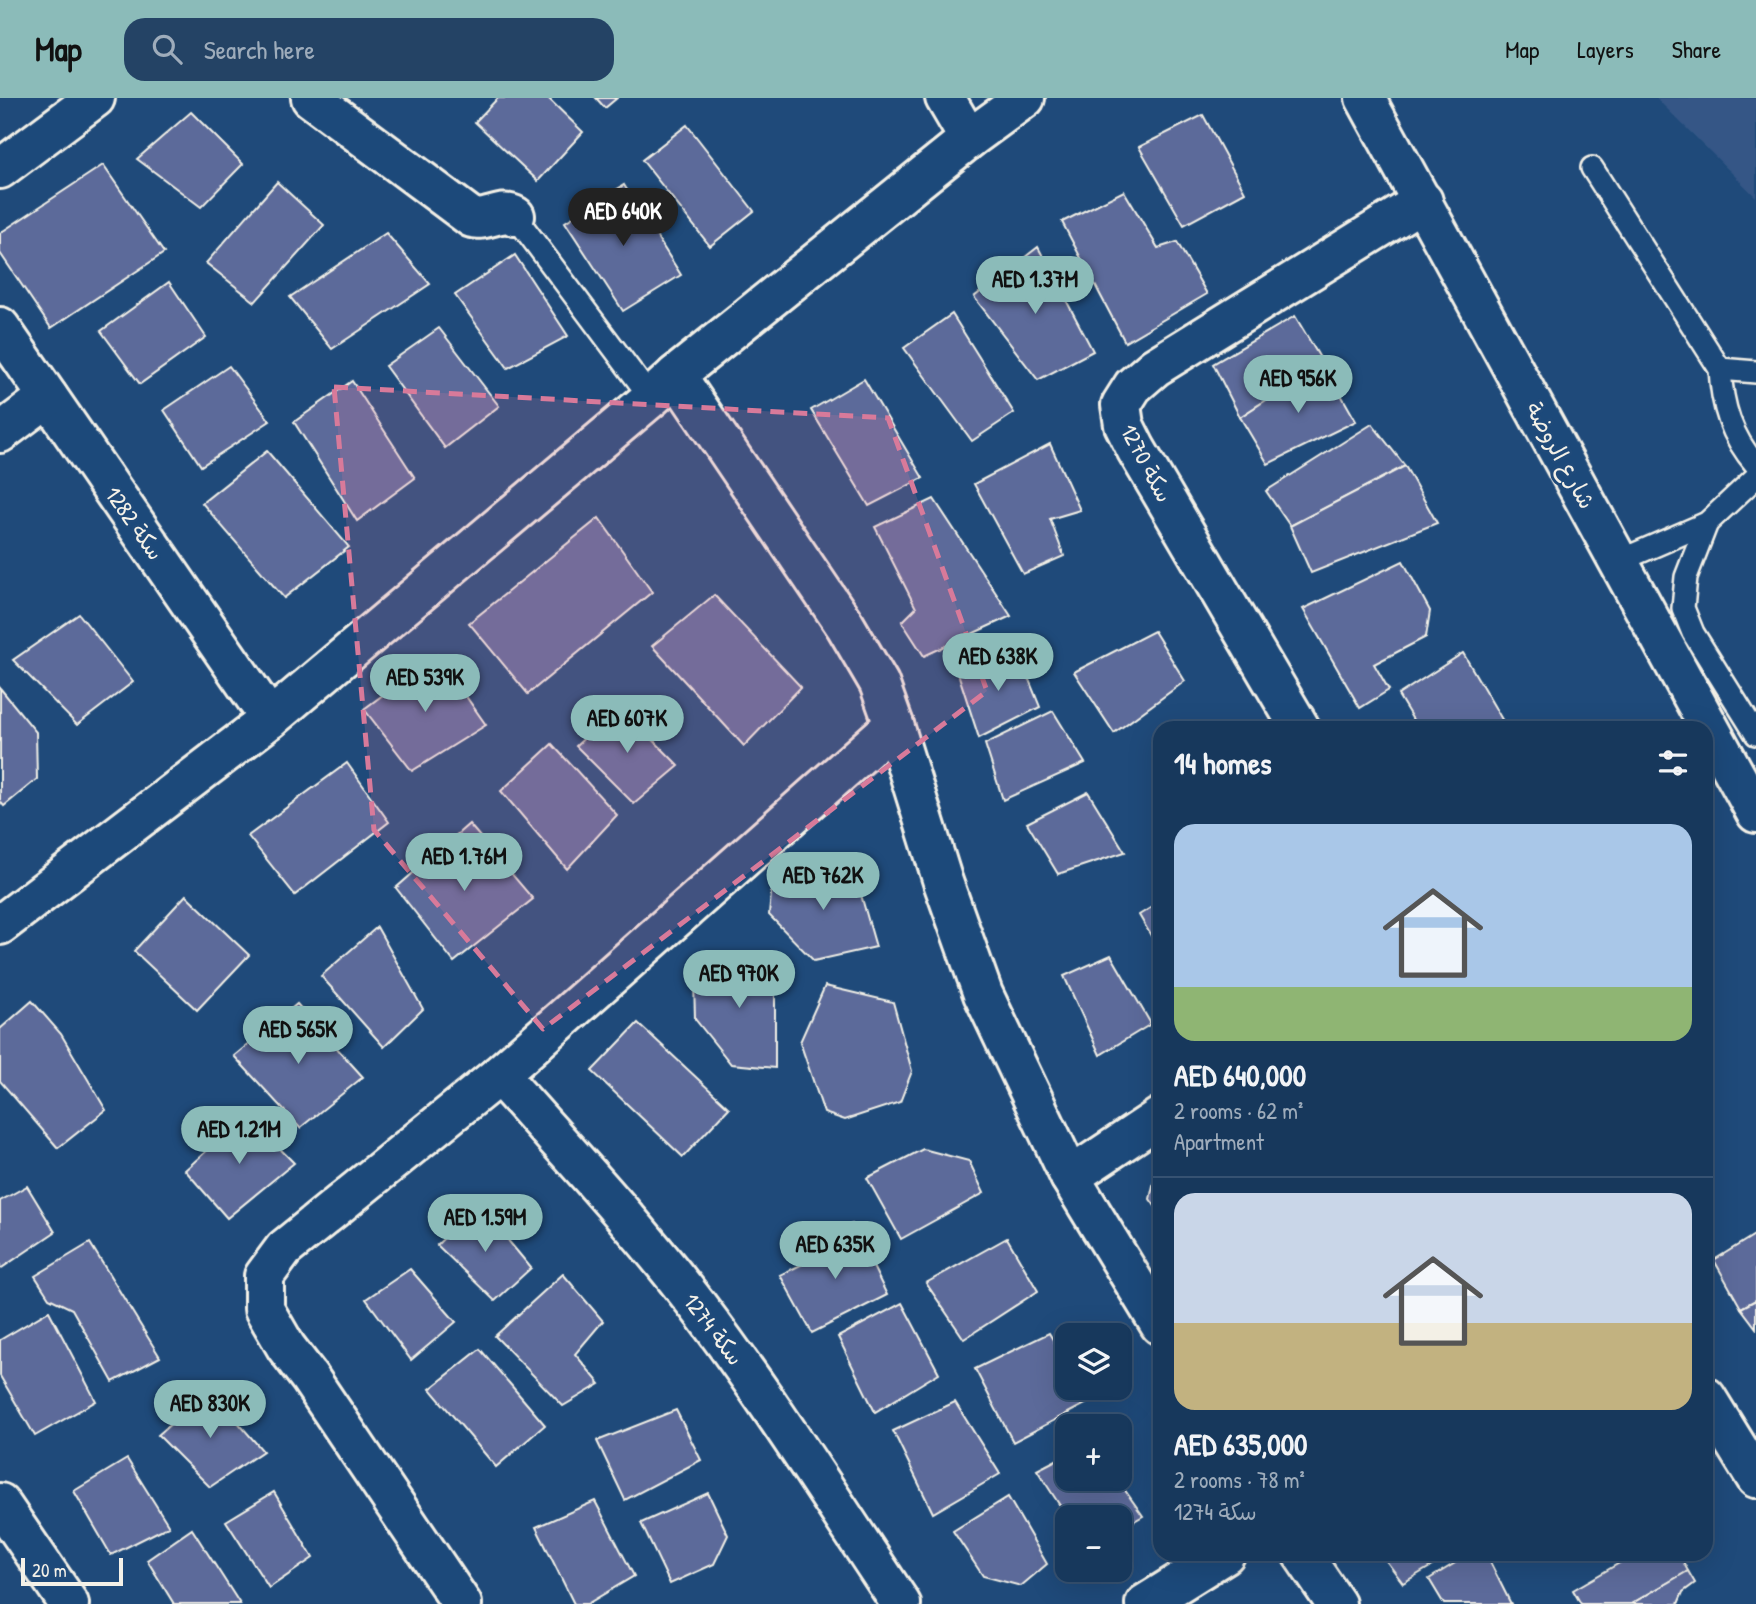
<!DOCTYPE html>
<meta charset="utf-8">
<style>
body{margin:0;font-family:"Patrick Hand","Playpen Sans Arabic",sans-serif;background:#244365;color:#f1f3f6;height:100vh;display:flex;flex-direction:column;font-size:26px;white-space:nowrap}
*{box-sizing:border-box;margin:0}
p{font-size:23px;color:#9eacbb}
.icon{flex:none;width:38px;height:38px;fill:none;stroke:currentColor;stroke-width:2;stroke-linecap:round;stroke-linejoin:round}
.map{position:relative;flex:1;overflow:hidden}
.panel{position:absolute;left:1153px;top:623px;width:560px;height:840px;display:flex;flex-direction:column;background:#17385c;border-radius:21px;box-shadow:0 7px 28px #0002,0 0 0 2px #365272}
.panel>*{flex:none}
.controls{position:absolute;left:1055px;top:1225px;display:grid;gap:14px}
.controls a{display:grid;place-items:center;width:77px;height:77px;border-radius:14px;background:#17385c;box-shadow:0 7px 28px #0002,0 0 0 2px #365272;font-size:35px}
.scale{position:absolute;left:21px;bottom:18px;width:102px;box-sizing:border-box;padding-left:7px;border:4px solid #f4f1e8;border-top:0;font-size:19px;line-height:24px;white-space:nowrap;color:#f4f1e8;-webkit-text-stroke:5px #1f4a7a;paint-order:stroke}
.price{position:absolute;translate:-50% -60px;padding:0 16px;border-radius:24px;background:#8bbbb9;color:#111;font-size:23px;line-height:46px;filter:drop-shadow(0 2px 4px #0008)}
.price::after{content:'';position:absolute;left:50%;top:42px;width:21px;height:16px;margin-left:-10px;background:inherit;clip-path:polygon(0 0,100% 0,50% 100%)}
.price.selected{background:#222;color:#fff}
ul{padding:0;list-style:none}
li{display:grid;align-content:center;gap:14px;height:371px;padding:0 21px}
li+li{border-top:2px solid #365272}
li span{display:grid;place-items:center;height:217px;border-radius:21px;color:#555}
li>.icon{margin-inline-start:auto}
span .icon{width:126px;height:126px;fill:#fffc;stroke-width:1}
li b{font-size:30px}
h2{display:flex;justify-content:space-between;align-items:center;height:84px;padding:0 21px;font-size:30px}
header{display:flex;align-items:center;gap:42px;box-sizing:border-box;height:98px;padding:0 35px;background:#8bbbb9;color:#111}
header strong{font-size:33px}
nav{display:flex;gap:38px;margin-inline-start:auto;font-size:24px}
.search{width:490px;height:63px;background:#244365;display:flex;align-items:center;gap:18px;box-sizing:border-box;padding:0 24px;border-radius:21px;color:#9eacbb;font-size:26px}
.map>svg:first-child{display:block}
.built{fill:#355786}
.building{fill:#5b6b9a;stroke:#f4f1e8;stroke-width:2}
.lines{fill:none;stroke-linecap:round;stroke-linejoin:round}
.service-casing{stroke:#f4f1e8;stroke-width:26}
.minor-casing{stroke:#f4f1e8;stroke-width:44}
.tertiary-casing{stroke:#f4f1e8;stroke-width:44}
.secondary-casing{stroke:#f4f1e8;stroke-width:44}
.service{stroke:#1f4a7a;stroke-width:21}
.minor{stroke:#1f4a7a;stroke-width:38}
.tertiary{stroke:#1f4a7a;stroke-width:38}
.secondary{stroke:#1f4a7a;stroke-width:38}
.marked{fill:#d87a9a;fill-opacity:0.2;stroke:#d87a9a;stroke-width:5;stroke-dasharray:14 9;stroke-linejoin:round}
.labels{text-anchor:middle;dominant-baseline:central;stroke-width:6;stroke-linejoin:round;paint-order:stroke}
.street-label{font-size:23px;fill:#f4f1e8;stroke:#1f4a7a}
</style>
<header>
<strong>Map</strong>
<div class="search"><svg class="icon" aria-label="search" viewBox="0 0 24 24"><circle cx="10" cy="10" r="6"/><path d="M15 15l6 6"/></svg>Search here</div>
<nav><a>Map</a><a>Layers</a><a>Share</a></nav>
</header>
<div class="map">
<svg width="1756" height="1506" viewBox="0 0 1756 1506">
<rect width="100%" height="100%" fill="#1f4a7a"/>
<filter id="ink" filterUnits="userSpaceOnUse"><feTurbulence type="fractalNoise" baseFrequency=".0143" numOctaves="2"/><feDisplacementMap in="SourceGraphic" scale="14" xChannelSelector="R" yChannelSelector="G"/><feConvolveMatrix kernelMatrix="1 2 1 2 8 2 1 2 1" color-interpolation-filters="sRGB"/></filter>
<g filter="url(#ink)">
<polygon class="built" points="1657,0 1756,0 1756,99 1656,0"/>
<g class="building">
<polygon points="498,0 548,0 583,34 538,83 475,24"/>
<polygon points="596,0 617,0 605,10"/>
<polygon points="191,14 243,66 201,109 137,61"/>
<polygon points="1203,17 1245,94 1184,127 1139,49"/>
<polygon points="687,27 754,113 710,148 642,62"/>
<polygon points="103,67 164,155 51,230 0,155 0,135"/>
<polygon points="277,84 324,127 255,204 206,165"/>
<polygon points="624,87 681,177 623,213 565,124"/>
<polygon points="1124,93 1158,150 1177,144 1207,196 1125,244 1062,124"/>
<polygon points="386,135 430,186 332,251 290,199"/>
<polygon points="1038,149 1093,253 1038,282 974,199"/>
<polygon points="515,157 568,238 508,270 455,197"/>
<polygon points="169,184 206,239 140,286 101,233"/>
<polygon points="952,216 1014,315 972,343 904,250"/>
<polygon points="1295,218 1323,265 1240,319 1213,266"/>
<polygon points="439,230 499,308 445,350 385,268"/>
<polygon points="1323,265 1356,323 1268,366 1240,319"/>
<polygon points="229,268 270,323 201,368 164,312"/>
<polygon points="864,281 923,380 869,408 811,312"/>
<polygon points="352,283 415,380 357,423 294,324"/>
<polygon points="1372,326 1405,368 1290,428 1266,393"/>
<polygon points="1050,346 1080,412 1050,421 1064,458 1023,476 974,386"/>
<polygon points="267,353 349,449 284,500 202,405"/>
<polygon points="1405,368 1437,425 1311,475 1290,428"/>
<polygon points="934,401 1011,518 924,558 902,524 916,510 875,429"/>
<polygon points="599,420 652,494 528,596 469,525"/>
<polygon points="1403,463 1430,513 1426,539 1374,566 1389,592 1360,610 1303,511"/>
<polygon points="714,497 801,589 744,648 652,548"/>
<polygon points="79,516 133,584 77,627 13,562"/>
<polygon points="1154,533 1185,583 1114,635 1074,574"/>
<polygon points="1017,552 1040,609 979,640 958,575"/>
<polygon points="1463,555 1507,630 1418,630 1398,597"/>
<polygon points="437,557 486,627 412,673 364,611"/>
<polygon points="0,590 36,634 37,681 4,708 0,703"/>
<polygon points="619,607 679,668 634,706 576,648"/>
<polygon points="1053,613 1085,665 1003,702 985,646"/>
<polygon points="552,646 617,717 567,771 501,693"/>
<polygon points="347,665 389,724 295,797 248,738"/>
<polygon points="1088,694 1125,754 1058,776 1027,725"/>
<polygon points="469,726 533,801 454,864 396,790"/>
<polygon points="851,762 876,849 814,863 769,817 772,785"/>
<polygon points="186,797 249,857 197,912 134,853"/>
<polygon points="1160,804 1160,853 1139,817"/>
<polygon points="377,829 423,911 384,949 321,878"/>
<polygon points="722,857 775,869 775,970 731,966 695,921 694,882"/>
<polygon points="1111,857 1151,926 1100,957 1064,878"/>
<polygon points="825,888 893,904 912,973 900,1004 845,1022 824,1015 800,944"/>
<polygon points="32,903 61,936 106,1012 58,1050 0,983 0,931"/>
<polygon points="297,906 363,979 300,1030 234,958"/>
<polygon points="638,925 729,1010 683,1059 592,973"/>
<polygon points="247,1017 294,1065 227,1120 185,1072"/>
<polygon points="923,1051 969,1063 984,1095 901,1141 867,1080"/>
<polygon points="1160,1071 1160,1115 1150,1101 1156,1074"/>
<polygon points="27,1088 55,1134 0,1171 0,1103"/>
<polygon points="478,1106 531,1170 495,1203 437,1147"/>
<polygon points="852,1126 887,1197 812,1235 780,1177 832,1152 825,1137"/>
<polygon points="1756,1136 1756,1202 1741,1210 1714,1162"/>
<polygon points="1007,1140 1038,1193 964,1241 926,1185"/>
<polygon points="90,1145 160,1259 113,1284 72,1211 49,1200 35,1178"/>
<polygon points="410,1171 456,1224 411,1262 366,1201"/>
<polygon points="563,1176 603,1223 575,1256 600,1286 563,1308 495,1238"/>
<polygon points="1756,1202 1756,1230 1741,1210"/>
<polygon points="902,1205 939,1275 875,1314 838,1239"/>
<polygon points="49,1213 96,1303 35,1338 0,1278 0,1242"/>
<polygon points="1049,1235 1068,1267 1068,1290 1080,1290 1089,1304 1013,1344 975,1271"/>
<polygon points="480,1251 545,1327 496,1369 430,1291"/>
<polygon points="210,1292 263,1353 210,1389 158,1337"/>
<polygon points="955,1304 1000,1376 933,1415 893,1333"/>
<polygon points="676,1312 701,1362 625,1402 597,1343"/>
<polygon points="1068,1356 1068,1381 1117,1381 1143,1418 1120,1431 1120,1419 1068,1420 1037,1372"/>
<polygon points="127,1361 169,1428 111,1457 74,1393"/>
<polygon points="274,1394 313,1460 269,1490 226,1423"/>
<polygon points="708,1395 728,1437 714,1466 670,1486 641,1425"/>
<polygon points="1008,1399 1047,1466 1021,1488 983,1478 953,1433"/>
<polygon points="595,1403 634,1478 587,1506 574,1506 536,1429"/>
<polygon points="192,1431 240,1506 174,1506 147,1462"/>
<polygon points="1381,1456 1452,1456 1403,1485"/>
<polygon points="1470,1456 1486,1456 1511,1506 1444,1506 1429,1481"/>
<polygon points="1635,1456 1644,1456 1648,1461 1667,1456 1679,1456 1688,1473 1631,1506 1581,1506 1573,1492"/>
<polygon points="1688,1473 1695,1485 1683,1494 1678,1506 1631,1506"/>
</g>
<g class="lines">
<g class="service-casing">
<g id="service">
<path d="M1592,70L1720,271C1722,308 1731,338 1756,367"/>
<polyline points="515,118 651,300"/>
<polyline points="1720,271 1756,274"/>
<polyline points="1707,425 1686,479 1683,510 1693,535 1756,636"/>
<polyline points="1619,463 1707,425 1756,379"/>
</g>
</g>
<g class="minor-casing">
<g id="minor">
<path d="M311,0L472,120C487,124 502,110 515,118"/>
<polyline points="945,0 969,41"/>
<polyline points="0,71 95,0"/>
<polyline points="0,229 270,621"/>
<polyline points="676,277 845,527 879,585 894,627 943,784 983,896 1070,1079 1160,1227"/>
<polyline points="0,335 48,299"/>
<polyline points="1300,630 1136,351 1124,327 1121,307 1133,288 1155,269 1423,103"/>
<polyline points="0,827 270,621 651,300 676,277 969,41 1025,0"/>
<path d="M499,977C566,1052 635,1126 697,1207C770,1303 834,1406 901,1506"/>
<polyline points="1070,1079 1160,1019"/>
<polyline points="1706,1299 1756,1380"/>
<polyline points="1302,1456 1336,1506"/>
<polyline points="462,1506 309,1279 286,1249 264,1211 264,1178 284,1151 499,977 894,627"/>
<polyline points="1145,1506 1225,1456"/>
</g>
</g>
<g class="tertiary-casing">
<polyline id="tertiary" points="0,1405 69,1506"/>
</g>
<g class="secondary-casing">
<polyline id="secondary" points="1365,0 1756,715"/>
</g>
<use href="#service" class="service"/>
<use href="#minor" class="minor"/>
<use href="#tertiary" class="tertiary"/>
<use href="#secondary" class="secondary"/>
</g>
</g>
<path class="marked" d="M334,289L888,320L987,593L543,931L374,732Z"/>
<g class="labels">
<g class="street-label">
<text transform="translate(1561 357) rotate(61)">شارع الروضة</text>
<text transform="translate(1147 365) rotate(62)">سكة 1270</text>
<text transform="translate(135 425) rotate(55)">سكة 1282</text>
<text transform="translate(714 1231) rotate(53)">سكة 1274</text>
</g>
</g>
</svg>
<div class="controls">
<a><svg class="icon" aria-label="layers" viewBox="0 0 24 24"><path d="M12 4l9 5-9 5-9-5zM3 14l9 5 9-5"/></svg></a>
<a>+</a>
<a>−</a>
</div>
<div class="scale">20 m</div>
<b class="price selected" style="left:623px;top:150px">AED 640K</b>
<b class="price" style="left:1035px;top:218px">AED 1.37M</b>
<b class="price" style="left:1298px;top:317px">AED 956K</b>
<b class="price" style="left:998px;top:595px">AED 638K</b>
<b class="price" style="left:425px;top:616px">AED 539K</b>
<b class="price" style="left:627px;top:657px">AED 607K</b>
<b class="price" style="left:464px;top:795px">AED 1.76M</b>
<b class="price" style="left:823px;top:814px">AED 762K</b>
<b class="price" style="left:739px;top:912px">AED 970K</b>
<b class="price" style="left:298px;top:968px">AED 565K</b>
<b class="price" style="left:239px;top:1068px">AED 1.21M</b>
<b class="price" style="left:485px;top:1156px">AED 1.59M</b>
<b class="price" style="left:835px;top:1183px">AED 635K</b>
<b class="price" style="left:210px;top:1342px">AED 830K</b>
<section class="panel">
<h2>14 homes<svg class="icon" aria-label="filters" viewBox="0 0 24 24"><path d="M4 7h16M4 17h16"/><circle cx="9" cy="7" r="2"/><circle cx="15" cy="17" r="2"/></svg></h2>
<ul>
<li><span style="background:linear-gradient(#a9c7e8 75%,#8fb573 0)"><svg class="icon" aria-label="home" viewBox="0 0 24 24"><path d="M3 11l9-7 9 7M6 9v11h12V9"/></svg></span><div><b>AED 640,000</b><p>2 rooms · 62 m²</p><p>Apartment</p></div></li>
<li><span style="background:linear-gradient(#c9d6e8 60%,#c2b280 0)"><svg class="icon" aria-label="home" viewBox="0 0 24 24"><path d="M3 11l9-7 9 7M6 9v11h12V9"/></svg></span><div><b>AED 635,000</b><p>2 rooms · 78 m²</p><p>سكة 1274</p></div></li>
</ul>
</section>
</div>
